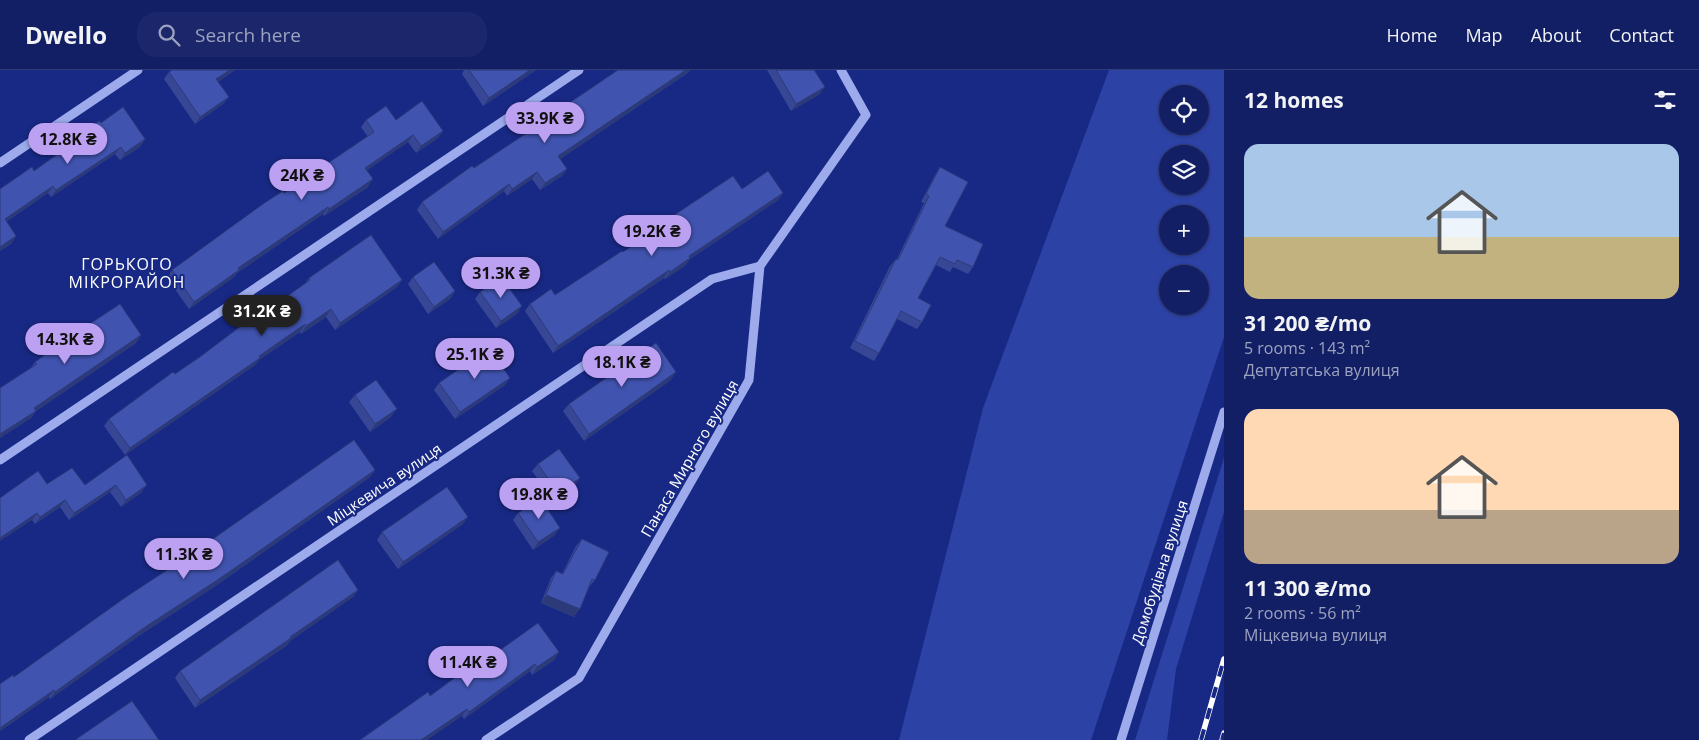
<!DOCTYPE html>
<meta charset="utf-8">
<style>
body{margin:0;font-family:"Open Sans",sans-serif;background:#1b276a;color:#f1f3f6;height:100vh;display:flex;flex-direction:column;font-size:19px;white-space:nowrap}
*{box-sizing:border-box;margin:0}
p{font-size:16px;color:#9ca2bf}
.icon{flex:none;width:28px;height:28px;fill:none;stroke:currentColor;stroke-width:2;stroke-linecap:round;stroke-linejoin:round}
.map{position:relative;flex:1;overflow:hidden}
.side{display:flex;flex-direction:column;background:#121f64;width:475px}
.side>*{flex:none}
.controls{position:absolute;left:1159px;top:15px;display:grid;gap:10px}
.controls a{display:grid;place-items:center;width:50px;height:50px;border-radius:50%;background:#121f64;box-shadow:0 1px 4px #0004,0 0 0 1px #313d78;font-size:25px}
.price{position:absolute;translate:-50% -42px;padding:0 11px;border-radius:18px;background:#bca0f2;color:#111;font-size:16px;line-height:32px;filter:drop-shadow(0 1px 2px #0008)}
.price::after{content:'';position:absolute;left:50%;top:30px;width:15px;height:11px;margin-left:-8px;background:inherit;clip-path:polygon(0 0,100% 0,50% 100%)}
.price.selected{background:#222;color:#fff}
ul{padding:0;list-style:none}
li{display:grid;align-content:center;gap:10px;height:265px;padding:0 20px}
li span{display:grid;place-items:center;height:155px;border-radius:15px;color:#555}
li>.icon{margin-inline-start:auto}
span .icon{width:90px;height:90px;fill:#fffc;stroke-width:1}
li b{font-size:21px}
h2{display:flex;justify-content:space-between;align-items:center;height:60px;padding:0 20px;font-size:21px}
header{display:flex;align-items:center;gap:30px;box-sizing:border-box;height:70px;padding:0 25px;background:#121f64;border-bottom:1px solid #313d78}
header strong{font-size:24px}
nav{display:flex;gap:28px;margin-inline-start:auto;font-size:18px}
.search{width:350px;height:45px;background:#1b276a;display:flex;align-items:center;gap:12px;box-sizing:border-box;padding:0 18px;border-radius:20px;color:#9ca2bf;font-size:19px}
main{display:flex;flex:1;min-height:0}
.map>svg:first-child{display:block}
.green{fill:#2d42a5;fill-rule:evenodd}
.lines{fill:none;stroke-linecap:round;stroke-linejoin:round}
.minor{stroke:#9dabed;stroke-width:9}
.rail-casing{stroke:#fff;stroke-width:5.5}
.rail{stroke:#182985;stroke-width:4;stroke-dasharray:11;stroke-linecap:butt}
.wall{fill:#374796}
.shaded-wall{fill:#2d3a7a}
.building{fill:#4053af;stroke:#2d3a7a}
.labels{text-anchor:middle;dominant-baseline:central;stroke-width:4;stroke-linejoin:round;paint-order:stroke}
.street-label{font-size:15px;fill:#fff;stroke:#182985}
.neighbourhood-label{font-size:16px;letter-spacing:1px;fill:#fff;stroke:#182985}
</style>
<header>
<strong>Dwello</strong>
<div class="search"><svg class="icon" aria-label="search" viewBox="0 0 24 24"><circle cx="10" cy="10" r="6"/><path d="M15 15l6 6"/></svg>Search here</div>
<nav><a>Home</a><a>Map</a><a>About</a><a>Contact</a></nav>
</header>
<main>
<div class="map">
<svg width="1224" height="670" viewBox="0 0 1224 670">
<rect width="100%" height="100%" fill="#182985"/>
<g class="green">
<path d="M1109,0H1224V267L1091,670H899L983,338ZM1168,24H1200V56H1168ZM1168,84H1200V116H1168ZM1168,144H1200V176H1168ZM1168,204H1200V236H1168Z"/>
<polygon points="1224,388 1224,442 1176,599 1167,670 1135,670"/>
</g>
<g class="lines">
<g class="minor">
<polyline points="0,93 138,0"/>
<polyline points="0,390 579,0"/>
<polyline points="29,670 712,209 760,196"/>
<polyline points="486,670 579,608 749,310 760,196 866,45 841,0"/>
<polyline points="1121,670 1224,342"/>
</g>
<g class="rail-casing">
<g id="rail">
<polyline points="1201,670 1224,589"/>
<polyline points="1222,670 1224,663"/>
</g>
</g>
<use href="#rail" class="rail"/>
</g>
<g class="wall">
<polygon points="172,0 235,0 218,12 229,27 223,34 195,54 164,9 169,2"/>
<polygon points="464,0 536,0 483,36 462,4"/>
<polygon points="618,0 690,0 689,2 560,89 567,99 562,106 540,120 532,109 507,126 504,121 438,169 417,140 422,132 556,44 559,40"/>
<polygon points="767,0 814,0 820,24 791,41"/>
<polygon points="123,37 145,69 140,77 120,90 115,84 51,127 48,123 6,152 16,166 11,174 0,181 0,119 32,97 34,101 75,71 80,64 99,51 101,53"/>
<polygon points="366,50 396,50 443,61 438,68 416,83 408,72 367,100 368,117 324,146 323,144 237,203 234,207 189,239 167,208 172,200 284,123 368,67 361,57"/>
<polygon points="940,97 945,156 973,197 968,204 953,197 950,202 936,195 918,228 922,252 917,259 897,249 879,283 874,291 850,278 890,196 896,189 897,189 924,133 921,132 935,105"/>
<polygon points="742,119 783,123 778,130 690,189 685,196 665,209 664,208 553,283 525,241 530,234 555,225 623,182 665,154 670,148"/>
<polygon points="413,207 455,221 450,229 428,244 408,214"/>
<polygon points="309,208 402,210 397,217 335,260 326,247 301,264 300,262 259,290 255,295 125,385 104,356 109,349 268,240 305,214"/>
<polygon points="480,222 517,244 496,258 475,229"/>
<polygon points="141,265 136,273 36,341 31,348 0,368 0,318 30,299 35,292"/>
<polygon points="671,310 584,371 563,341 569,334"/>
<polygon points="439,313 505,315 455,349 434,320"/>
<polygon points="355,325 391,347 370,362 349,332"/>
<polygon points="127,385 142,422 121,437 110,422 69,450 60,437 35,454 32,450 47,414 85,415"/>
<polygon points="538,394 575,415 553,430 532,401"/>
<polygon points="375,400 370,407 214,517 140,565 50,629 49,627 0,661 0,614 14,607"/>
<polygon points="518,443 555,465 533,480 513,450"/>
<polygon points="463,454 398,499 377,470 382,462"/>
<polygon points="582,469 595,510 589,517 574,547 541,533 551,508 556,501 562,504 576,476"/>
<polygon points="358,520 353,527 290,571 286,576 195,638 175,608 180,601"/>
<polygon points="559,582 554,590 532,605 530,601 464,649 462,646 430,626 496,583"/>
</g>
<g class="shaded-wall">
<polygon points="230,0 235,0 211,17 216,9"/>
<polygon points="530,0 536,0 483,36 489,28"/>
<polygon points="686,0 690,0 689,2 553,94 558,86"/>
<polygon points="825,17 820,24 791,41 796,34"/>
<polygon points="229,27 223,34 195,54 200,47"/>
<polygon points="443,61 438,68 416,83 421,76"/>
<polygon points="413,65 408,72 360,105 365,98"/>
<polygon points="145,69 140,77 120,90 125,83"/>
<polygon points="121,77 115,84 51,127 56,120"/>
<polygon points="567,99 562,106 540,120 545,113"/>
<polygon points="537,102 532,109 507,126 512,119"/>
<polygon points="373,109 368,117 324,146 329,139"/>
<polygon points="509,114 504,121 438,169 443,162"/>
<polygon points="53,116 48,123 0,156 5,149"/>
<polygon points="783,123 778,130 690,189 685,196 665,209 670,202 689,186"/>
<polygon points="328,137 323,144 237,203 234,207 189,239 194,232 238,198"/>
<polygon points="16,166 11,174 0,181 0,177"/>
<polygon points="669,200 664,208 553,283 558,276"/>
<polygon points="402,210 397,217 335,260 340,253"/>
<polygon points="455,221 450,229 428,244 434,237"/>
<polygon points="522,236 517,244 496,258 501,251"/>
<polygon points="331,239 326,247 301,264 306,256"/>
<polygon points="305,254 300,262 259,290 255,295 125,385 130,378"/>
<polygon points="141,265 136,273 36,341 31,348 0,368 0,364 34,338"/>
<polygon points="676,302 671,310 584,371 589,364"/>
<polygon points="510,308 505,315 455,349 460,342"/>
<polygon points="397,339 391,347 370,362 375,354"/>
<polygon points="375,400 370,407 214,517 140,565 50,629 55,622 145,557"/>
<polygon points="580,408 575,415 553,430 558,423"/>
<polygon points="116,415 110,422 69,450 74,443"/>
<polygon points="147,415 142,422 121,437 126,430"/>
<polygon points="65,430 60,437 35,454 40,447"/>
<polygon points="37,443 32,450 0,471 0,468"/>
<polygon points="468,447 463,454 398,499 403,492"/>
<polygon points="560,458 555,465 533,480 538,472"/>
<polygon points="358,520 353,527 290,571 286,576 195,638 200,630 290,567"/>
<polygon points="546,525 580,539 574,547 541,533"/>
<polygon points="559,582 554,590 532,605 537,597"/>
<polygon points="535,594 530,601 464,649 469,642"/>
<polygon points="54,620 49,627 0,661 0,658"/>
<polygon points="467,639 462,646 427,670 421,670"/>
</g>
<g class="building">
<polygon points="172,0 230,0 216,9 229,27 200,47 169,2"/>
<polygon points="469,0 530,0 489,28"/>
<polygon points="618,0 686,0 558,86 567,99 545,113 537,102 512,119 509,114 443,162 422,132 472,96 474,98 560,41 559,40"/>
<polygon points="776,0 814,0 825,17 796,34"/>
<polygon points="422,31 443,61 421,76 413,65 365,98 373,109 329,139 328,137 238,198 239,200 194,232 172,200 263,134 283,121 284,123 374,62 366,50 386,36 396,50"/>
<polygon points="123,37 145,69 125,83 121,77 56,120 53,116 5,149 16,166 0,177 0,119 32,97 34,101 82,67 80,64 99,51 101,53"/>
<polygon points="940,97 968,112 945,156 983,174 973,197 957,190 955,194 940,187 918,228 931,235 922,252 901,241 879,283 855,271 896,189 898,190 929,126 926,124"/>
<polygon points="768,101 783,123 689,186 690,188 670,202 669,200 558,276 530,234 551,219 555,225 622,181 623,182 671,150 670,148 733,106 742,119"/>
<polygon points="371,165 402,210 340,253 331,239 306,256 305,254 259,286 260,288 130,378 109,349 173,302 175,304 200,287 266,237 268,240 310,210 309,208"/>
<polygon points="434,192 455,221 434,237 413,207"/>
<polygon points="501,207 522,236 501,251 480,222"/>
<polygon points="120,234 141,265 34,338 36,341 0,364 0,318 37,294 35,292 61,273"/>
<polygon points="656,273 676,302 589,364 569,334"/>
<polygon points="489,278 510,308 460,342 439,313"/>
<polygon points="376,310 397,339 375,354 355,325"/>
<polygon points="354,370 375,400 219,509 145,557 55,622 54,620 0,658 0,614 13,605 14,607 126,527 193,483"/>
<polygon points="559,379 580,408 558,423 538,394"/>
<polygon points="127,385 147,415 126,430 116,415 74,443 65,430 40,447 37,443 0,468 0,428 38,401 47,414 72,398 85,415"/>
<polygon points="447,417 468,447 403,492 382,462"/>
<polygon points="540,428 560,458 538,472 518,443"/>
<polygon points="582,469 609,482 595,510 592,509 580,539 546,525 556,501 563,504"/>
<polygon points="338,490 358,520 290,567 291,568 200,630 180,601"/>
<polygon points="538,553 559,582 537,597 535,594 469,642 467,639 421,670 360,670 428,622 430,626 494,579 496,583"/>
<polygon points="132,631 159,670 75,670"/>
</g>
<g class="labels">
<g class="street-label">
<text transform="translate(689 388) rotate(-60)">Панаса Мирного вулиця</text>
<text transform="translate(384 414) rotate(-34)">Міцкевича вулиця</text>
<text transform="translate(1159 502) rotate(-72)">Домобудівна вулиця</text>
</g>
<g class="neighbourhood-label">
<text x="127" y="194">ГОРЬКОГО<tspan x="127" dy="18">МІКРОРАЙОН</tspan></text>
</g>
</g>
</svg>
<div class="controls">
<a><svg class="icon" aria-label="locate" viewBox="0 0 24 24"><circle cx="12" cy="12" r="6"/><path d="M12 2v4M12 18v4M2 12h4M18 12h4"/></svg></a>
<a><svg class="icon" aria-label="layers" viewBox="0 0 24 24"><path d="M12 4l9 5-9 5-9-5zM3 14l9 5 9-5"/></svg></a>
<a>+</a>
<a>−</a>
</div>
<b class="price" style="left:545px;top:74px">33.9K ₴</b>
<b class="price" style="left:68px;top:95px">12.8K ₴</b>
<b class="price" style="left:302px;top:131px">24K ₴</b>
<b class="price" style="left:652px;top:187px">19.2K ₴</b>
<b class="price" style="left:501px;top:229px">31.3K ₴</b>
<b class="price selected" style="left:262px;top:267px">31.2K ₴</b>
<b class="price" style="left:65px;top:295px">14.3K ₴</b>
<b class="price" style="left:475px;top:310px">25.1K ₴</b>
<b class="price" style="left:622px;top:318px">18.1K ₴</b>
<b class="price" style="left:539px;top:450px">19.8K ₴</b>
<b class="price" style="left:184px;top:510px">11.3K ₴</b>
<b class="price" style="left:468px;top:618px">11.4K ₴</b>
</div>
<section class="side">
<h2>12 homes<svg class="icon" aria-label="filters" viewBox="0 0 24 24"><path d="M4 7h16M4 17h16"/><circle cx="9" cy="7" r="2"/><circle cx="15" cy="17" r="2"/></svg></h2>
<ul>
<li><span style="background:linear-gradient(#a9c7e8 60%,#c2b280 0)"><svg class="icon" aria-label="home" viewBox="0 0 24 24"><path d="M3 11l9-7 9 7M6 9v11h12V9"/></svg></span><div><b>31 200 ₴/mo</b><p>5 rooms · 143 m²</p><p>Депутатська вулиця</p></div></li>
<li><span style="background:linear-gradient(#ffd9b3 65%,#b9a48a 0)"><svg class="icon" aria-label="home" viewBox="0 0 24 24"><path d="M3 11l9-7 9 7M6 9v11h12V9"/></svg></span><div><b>11 300 ₴/mo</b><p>2 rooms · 56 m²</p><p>Міцкевича вулиця</p></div></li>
</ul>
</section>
</main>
